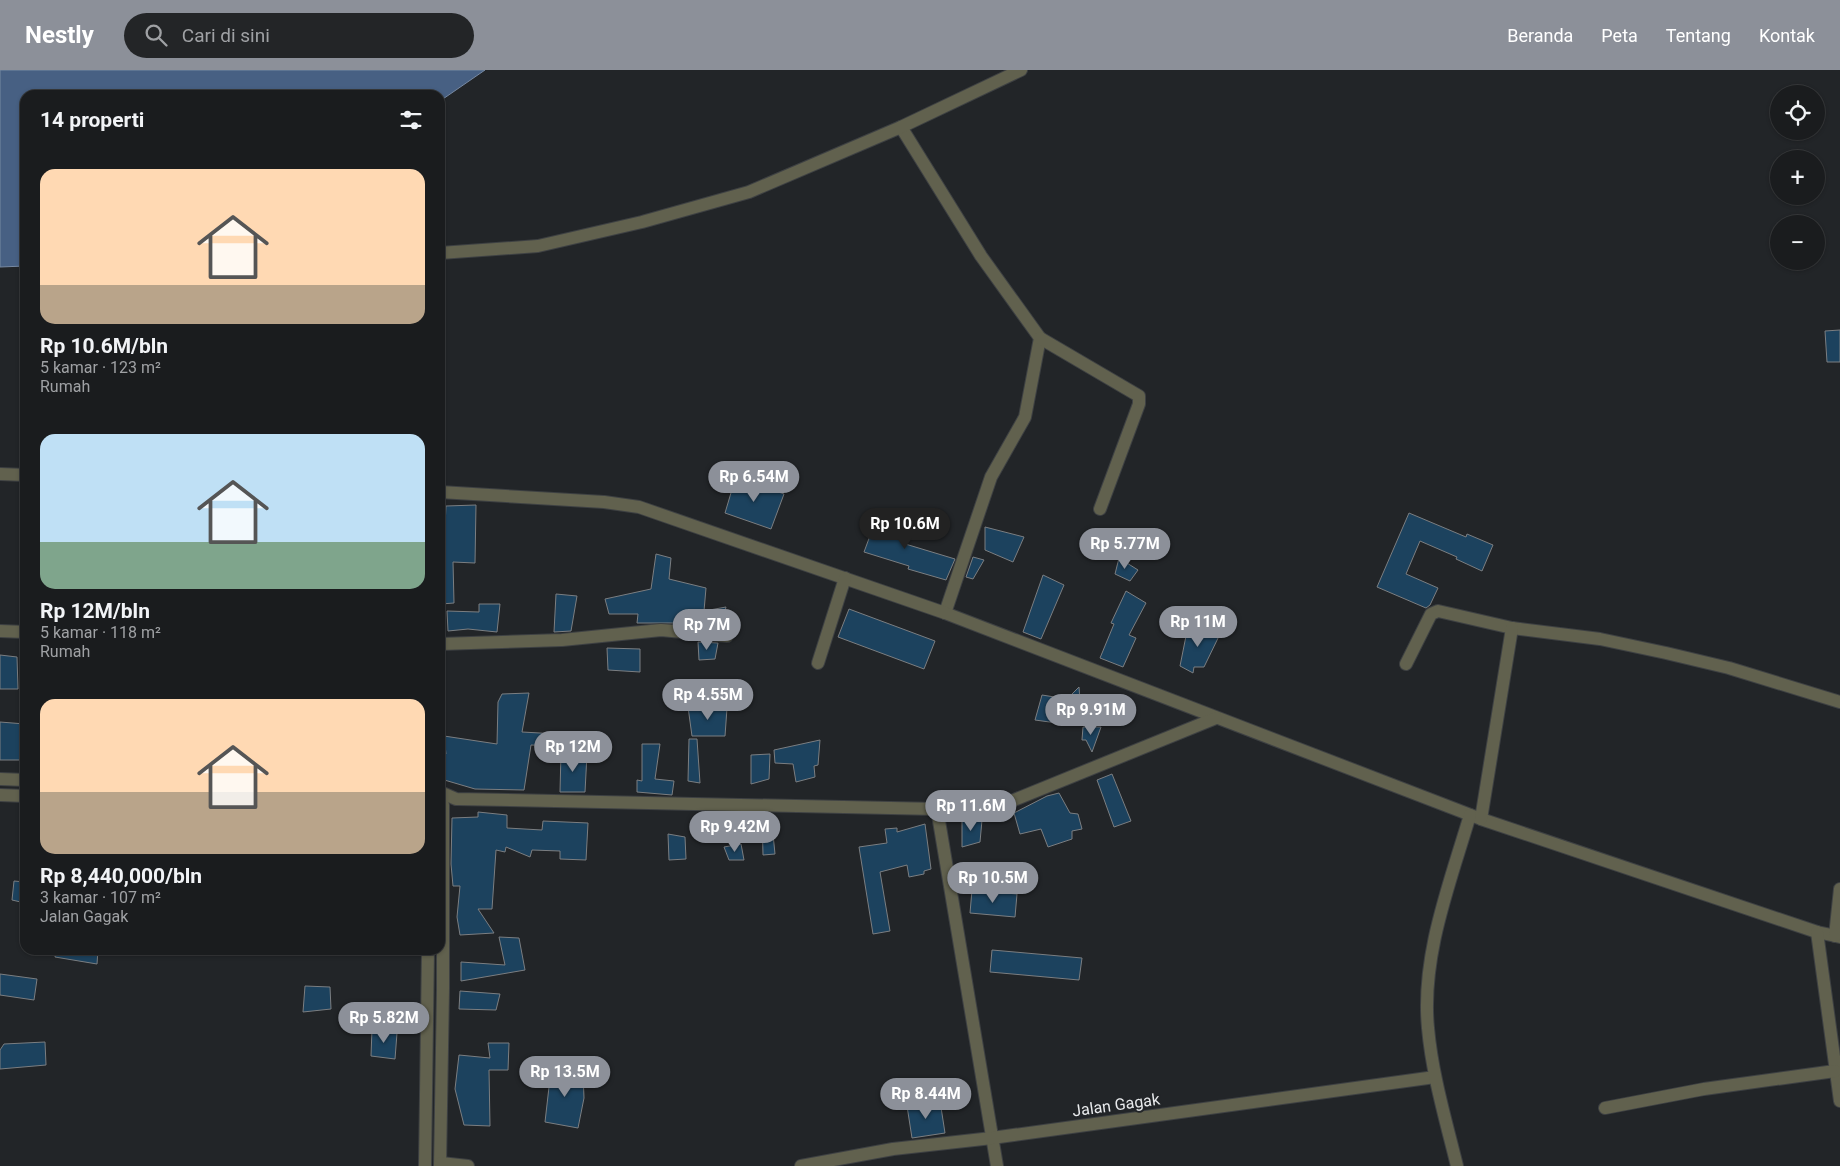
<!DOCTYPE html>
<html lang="id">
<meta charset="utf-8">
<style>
body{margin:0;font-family:Roboto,sans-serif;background:#232527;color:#f1f3f6;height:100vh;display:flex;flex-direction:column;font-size:19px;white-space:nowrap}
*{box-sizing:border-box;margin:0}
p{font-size:16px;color:#9fa1a4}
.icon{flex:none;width:28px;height:28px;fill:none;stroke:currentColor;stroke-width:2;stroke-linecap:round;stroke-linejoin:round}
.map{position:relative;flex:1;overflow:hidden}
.drawer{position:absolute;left:20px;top:20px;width:425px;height:865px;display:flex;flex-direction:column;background:#1a1c1e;border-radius:15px;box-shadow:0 1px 4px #0004,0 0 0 1px #383a3c}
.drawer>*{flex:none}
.buttons{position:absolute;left:1770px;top:15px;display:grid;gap:10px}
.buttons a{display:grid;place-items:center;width:55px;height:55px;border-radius:50%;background:#1a1c1e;box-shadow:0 1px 4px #0004,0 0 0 1px #383a3c;font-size:25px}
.price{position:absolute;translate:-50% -42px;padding:0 11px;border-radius:18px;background:#8c9099;color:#fff;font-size:16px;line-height:32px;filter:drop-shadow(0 1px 2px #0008)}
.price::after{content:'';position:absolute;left:50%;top:30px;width:15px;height:11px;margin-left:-8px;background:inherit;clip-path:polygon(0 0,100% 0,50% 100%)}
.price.active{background:#222;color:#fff}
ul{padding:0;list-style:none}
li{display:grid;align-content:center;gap:10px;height:265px;padding:0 20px}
li span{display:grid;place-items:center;height:155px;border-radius:15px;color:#555}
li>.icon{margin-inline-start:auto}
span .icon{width:90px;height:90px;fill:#fffc;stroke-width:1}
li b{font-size:21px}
h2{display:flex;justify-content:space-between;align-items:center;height:60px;padding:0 20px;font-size:21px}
header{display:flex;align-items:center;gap:30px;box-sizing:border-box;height:70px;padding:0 25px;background:#8c9099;color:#fff}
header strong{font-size:24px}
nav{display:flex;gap:28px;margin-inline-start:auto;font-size:18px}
.search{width:350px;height:45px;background:#232527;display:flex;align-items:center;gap:12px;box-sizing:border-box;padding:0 18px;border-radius:28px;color:#9fa1a4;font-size:19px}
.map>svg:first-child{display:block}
.water{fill:#476083;stroke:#7789a2}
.building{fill:#1c425e;stroke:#7b7e81}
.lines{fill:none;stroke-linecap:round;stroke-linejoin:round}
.minor-casing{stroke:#3e4143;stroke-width:14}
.minor{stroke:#61614e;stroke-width:12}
.labels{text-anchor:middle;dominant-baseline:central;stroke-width:4;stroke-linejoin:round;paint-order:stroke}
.street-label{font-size:16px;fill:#e8eaec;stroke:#222528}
</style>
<header>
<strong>Nestly</strong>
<div class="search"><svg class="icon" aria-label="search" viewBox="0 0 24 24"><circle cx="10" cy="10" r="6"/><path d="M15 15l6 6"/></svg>Cari di sini</div>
<nav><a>Beranda</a><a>Peta</a><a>Tentang</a><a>Kontak</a></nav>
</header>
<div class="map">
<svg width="1840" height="1096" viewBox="0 0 1840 1096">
<rect width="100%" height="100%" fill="#222528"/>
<polygon class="water" points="0,0 485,0 440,31 440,25 25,25 25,196 0,197"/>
<g class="building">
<polygon points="1840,260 1840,292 1827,292 1825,261"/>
<polygon points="736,406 784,424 771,459 725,443"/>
<polygon points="476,435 475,493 453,492 454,533 441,534 446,436"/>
<polygon points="1409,443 1466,467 1467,464 1493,475 1482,501 1456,489 1457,487 1420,471 1406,504 1438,518 1430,535 1426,538 1377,517"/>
<polygon points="877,447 907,455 902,473 955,489 946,510 908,499 909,496 864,482"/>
<polygon points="985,457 1024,467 1013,492 985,480"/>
<polygon points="656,484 671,488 669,509 706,518 704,541 726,537 721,557 688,554 689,549 679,553 637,553 638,544 609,544 605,529 651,519"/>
<polygon points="973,487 984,490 973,509 966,507"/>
<polygon points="1119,488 1138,500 1130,511 1115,504"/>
<polygon points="1043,505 1064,515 1041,569 1023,562"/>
<polygon points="1126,521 1146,533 1129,565 1136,568 1123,597 1100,588 1114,554 1111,553"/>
<polygon points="556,524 577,526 571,561 554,562"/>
<polygon points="479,534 500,534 497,562 468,559 448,561 447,541 479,542"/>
<polygon points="849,539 935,571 924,599 838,567"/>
<polygon points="1198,557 1220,564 1204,597 1194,597 1193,603 1180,596 1186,566"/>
<polygon points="698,572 718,573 715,589 699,590"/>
<polygon points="607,578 640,579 640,602 608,600"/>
<polygon points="0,585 17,587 18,619 0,619"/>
<polygon points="1079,617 1080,631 1091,634 1082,654 1059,644 1057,653 1035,650 1042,625 1067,629"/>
<polygon points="529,623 522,662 558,664 558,676 531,675 524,720 475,719 441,709 441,684 446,684 444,666 497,674 498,632 502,624"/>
<polygon points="688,637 727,638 725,666 692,666"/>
<polygon points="0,652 25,654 25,690 0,690"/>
<polygon points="1083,657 1101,657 1092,682 1086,670 1082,670"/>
<polygon points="689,669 697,669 700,713 688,711"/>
<polygon points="820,670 818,695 814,696 815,707 796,712 793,694 775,693 774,680"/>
<polygon points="642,674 660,674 655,709 674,711 672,725 637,722 637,710 642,711"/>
<polygon points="561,683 587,684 585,722 560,722"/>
<polygon points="770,684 769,709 751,714 751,685"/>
<polygon points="1112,704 1131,751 1114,757 1097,710"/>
<polygon points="1059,723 1070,743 1078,744 1082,759 1072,761 1072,769 1048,777 1041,759 1020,764 1014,743 1047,726"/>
<polygon points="478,742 507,745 507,758 542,760 543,751 588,753 586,790 560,789 560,781 532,780 530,787 506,777 505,782 496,780 492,839 478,839 494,863 460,865 457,847 460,816 453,816 451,794 452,748 478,747"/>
<polygon points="762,743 771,744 775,784 763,785"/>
<polygon points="982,750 980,772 962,777 962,751"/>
<polygon points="925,754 931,799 924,801 924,804 909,807 907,795 880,802 890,861 873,864 859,777 887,773 885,759 897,758 897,762"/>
<polygon points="668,764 685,767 686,789 669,790"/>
<polygon points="741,774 744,790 729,790 724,777"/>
<polygon points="14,811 25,812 25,833 12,830"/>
<polygon points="972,820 1017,824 1015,847 970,843"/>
<polygon points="499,867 519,868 525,900 461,911 461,892 505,895"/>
<polygon points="56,880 98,880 97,894 55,887"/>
<polygon points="992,880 1082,888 1079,910 990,902"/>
<polygon points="0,904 37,909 34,930 0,925"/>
<polygon points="305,916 330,917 331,939 303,942"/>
<polygon points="460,921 500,924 496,940 459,939"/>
<polygon points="372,959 397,963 395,989 371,986"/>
<polygon points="45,972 46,995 0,999 0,980 4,974"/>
<polygon points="488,973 509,973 508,1000 489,1000 490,1056 464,1055 455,1019 459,985 490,988"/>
<polygon points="547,1000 583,1003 584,1028 578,1058 545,1052 549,1017 545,1016"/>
<polygon points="940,1031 945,1063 912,1068 907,1036"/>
</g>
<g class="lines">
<g class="minor-casing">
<g id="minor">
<polyline points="901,57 981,186 1040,268 1025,347 991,407 945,543"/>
<polyline points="440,183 538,176 642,152 749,122 901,57 1021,0"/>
<polyline points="1040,268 1139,326 1139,334 1100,439"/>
<polyline points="0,404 25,405"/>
<polyline points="440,422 604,432 639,437 945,543 1481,749 1817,862 1840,867"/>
<polyline points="0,561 25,562"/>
<polyline points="440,574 562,570 661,560 727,566"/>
<polyline points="818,593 845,508"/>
<polyline points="1406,594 1431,544 1438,541 1512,558 1600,569 1666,583 1729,598 1840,632"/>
<polyline points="0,709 25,710"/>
<polyline points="440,721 443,735 443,919 440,1096"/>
<polyline points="440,722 456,729 937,739 981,737 1014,730 1216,648"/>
<polyline points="0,725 25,726"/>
<polyline points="937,739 997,1096"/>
<polyline points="1481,749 1512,558"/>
<polyline points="1817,862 1840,1031"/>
<polyline points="1835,866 1840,819"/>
<polyline points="1605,1038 1704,1019 1835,1001"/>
<polyline points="441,1093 468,1096"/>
<polyline points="425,1096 428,880"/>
<polyline points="801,1096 893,1079 992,1068 1435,1007"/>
<path d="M1457,1096C1446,1051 1432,1004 1428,958C1421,886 1450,813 1470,745"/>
</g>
</g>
<use href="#minor" class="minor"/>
</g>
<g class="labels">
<g class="street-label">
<text transform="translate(1116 1035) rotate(-8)">Jalan Gagak</text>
</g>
</g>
</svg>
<div class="buttons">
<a><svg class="icon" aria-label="locate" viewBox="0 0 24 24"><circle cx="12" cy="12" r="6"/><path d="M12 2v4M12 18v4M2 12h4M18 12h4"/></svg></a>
<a>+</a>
<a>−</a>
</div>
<b class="price" style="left:754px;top:433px">Rp 6.54M</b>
<b class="price active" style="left:905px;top:480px">Rp 10.6M</b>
<b class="price" style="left:1125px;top:500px">Rp 5.77M</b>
<b class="price" style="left:1198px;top:578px">Rp 11M</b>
<b class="price" style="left:707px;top:581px">Rp 7M</b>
<b class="price" style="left:708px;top:651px">Rp 4.55M</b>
<b class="price" style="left:1091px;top:666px">Rp 9.91M</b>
<b class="price" style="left:573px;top:703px">Rp 12M</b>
<b class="price" style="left:971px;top:762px">Rp 11.6M</b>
<b class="price" style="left:735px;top:783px">Rp 9.42M</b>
<b class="price" style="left:993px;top:834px">Rp 10.5M</b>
<b class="price" style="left:384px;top:974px">Rp 5.82M</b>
<b class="price" style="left:565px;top:1028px">Rp 13.5M</b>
<b class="price" style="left:926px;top:1050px">Rp 8.44M</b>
<section class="drawer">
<h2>14 properti<svg class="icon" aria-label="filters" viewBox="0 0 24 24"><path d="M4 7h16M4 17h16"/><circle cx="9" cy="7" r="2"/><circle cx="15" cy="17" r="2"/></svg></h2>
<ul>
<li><span style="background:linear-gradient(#ffd9b3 75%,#b9a48a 0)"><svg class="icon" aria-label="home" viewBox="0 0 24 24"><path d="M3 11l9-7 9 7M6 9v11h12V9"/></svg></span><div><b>Rp 10.6M/bln</b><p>5 kamar · 123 m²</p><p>Rumah</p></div></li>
<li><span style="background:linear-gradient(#bfe0f5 70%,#7fa58c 0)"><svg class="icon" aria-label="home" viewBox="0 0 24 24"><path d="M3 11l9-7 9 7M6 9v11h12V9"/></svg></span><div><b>Rp 12M/bln</b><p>5 kamar · 118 m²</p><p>Rumah</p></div></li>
<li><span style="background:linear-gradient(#ffd9b3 60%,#b9a48a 0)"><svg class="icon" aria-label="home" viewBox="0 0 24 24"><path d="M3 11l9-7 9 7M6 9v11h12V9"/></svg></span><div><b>Rp 8,440,000/bln</b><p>3 kamar · 107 m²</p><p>Jalan Gagak</p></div></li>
</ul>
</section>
</div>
